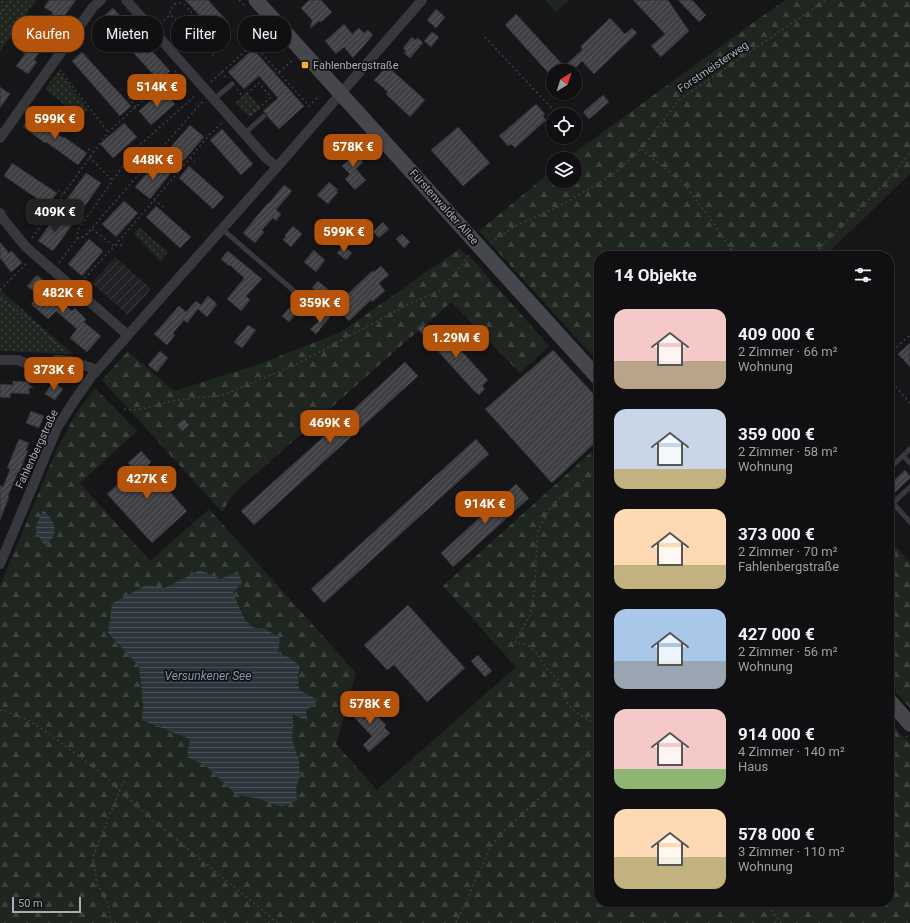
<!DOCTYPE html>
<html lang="de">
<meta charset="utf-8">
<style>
body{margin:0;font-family:Roboto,sans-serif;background:#19191b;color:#f1f3f6;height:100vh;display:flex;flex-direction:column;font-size:15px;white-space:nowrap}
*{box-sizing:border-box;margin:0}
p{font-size:13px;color:#9c9d9f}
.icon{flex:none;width:22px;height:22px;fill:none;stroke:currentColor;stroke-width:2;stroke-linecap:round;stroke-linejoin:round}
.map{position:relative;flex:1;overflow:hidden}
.panel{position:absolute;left:594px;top:251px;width:300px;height:656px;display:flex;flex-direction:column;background:#101012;border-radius:16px;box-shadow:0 1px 3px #0004,0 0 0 1px #303032}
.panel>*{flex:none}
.guide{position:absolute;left:12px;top:16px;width:380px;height:36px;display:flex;gap:8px}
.needle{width:26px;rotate:38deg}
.buttons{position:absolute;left:546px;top:64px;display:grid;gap:8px}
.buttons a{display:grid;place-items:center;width:36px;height:36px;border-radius:50%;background:#101012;box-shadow:0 1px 3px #0004,0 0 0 1px #303032;font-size:20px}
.scale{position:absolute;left:12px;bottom:10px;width:69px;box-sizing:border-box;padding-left:4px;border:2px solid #a8adb8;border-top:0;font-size:11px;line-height:14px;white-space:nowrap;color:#a8adb8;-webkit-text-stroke:3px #111113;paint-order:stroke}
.price{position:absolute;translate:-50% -34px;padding:0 9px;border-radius:8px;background:#b45309;color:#fff;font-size:13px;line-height:26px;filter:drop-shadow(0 1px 2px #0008)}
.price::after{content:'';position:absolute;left:50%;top:24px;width:12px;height:9px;margin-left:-6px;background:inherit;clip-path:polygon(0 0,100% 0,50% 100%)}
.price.current{background:#222;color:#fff}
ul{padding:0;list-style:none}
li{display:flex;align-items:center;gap:12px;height:100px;padding:0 20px}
li span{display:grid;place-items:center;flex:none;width:112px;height:80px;border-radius:12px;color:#555}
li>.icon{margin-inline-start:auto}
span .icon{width:48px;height:48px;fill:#fffc;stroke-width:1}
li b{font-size:17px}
h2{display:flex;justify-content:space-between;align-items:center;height:48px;padding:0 20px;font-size:17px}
.tag{padding:0 14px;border-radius:16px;background:#101012;box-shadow:0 1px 3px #0004,0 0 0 1px #303032;font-size:14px;line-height:36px}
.tag.current{background:#b45309;color:#fff}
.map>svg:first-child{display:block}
.industrial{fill:url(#industrial-furrows)}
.forest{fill:url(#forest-firs)}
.park{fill:url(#park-dots)}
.pitch{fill:#1e261f}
.water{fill:url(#water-rules)}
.building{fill:url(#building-hatch);stroke:#303034}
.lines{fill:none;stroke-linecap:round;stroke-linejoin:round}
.path{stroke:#3d3f44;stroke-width:1.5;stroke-dasharray:2 3;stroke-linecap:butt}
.service{stroke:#37383d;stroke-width:5}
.minor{stroke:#37383d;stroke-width:10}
.secondary{stroke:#45474d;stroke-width:15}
.poi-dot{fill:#f2b134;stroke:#111113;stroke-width:1.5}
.labels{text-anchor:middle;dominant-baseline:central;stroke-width:3.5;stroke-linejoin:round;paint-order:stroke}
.poi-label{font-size:11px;fill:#a8adb8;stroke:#111113;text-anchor:start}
.street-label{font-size:11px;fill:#a8adb8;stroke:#111113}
.water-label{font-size:12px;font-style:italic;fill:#7f9bb3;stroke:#111113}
</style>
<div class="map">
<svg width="910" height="923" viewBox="0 0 910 923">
<defs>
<pattern id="industrial-furrows" width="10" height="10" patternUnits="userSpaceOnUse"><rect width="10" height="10" fill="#222225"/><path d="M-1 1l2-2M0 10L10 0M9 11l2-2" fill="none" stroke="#3f3f43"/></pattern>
<pattern id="forest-firs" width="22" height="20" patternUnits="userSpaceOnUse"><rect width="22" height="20" fill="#1e261f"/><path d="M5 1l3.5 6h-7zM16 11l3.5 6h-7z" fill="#3c433d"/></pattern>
<pattern id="park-dots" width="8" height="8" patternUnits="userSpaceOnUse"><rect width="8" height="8" fill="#1e261f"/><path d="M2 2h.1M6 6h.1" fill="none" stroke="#3c433d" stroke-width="1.8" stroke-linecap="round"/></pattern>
<pattern id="water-rules" width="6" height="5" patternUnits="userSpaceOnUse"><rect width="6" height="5" fill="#2c353c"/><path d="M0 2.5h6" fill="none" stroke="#485056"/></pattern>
<pattern id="building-hatch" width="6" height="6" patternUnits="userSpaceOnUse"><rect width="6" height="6" fill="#404145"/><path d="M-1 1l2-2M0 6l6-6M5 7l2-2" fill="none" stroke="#595a5e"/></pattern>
</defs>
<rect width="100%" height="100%" fill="#161618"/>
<polygon class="industrial" points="115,257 151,289 128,315 92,283"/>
<g class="forest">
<polygon points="785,0 910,0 910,174 825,256 599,256 599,363 479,231 553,170 553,181 575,181 575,159 566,159 721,46"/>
<polygon points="459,249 473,260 549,346 520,373 451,302 425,326 422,324 417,328 419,330 234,493 222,512 102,380 128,351 174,391 262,363 341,332"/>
<polygon points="95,388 137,431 80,483 150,561 209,509 356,673 336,744 377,790 516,667 443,586 599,445 599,902 889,902 889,721 910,744 910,923 0,923 0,586 56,451 78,410"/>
<polygon points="889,540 910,562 910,708 889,684"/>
</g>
<g class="park">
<polygon points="0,0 36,0 0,52"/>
<polygon points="59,71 88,109 81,118 45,89"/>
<polygon points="247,92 261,108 249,117 235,103"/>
<polygon points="139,227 168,252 160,261 134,234"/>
<polygon points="0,290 73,354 0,351"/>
</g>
<polygon class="pitch" points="545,0 569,0 556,12"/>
<g class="water">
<path d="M43,510C50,516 57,526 54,535C52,539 48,542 45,545C32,528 35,529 43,510Z"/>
<polygon points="200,570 220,579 238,572 242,582 233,593 246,622 254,628 264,628 280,638 278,653 290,658 300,666 298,675 299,690 318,700 306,711 307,720 293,715 292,740 299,760 300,775 296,788 297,800 282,807 256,798 237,795 205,765 187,757 190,739 142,720 143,704 139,666 108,633 112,604 146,585 165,588"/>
</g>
<g class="building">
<polygon points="49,0 76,0 62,19 66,22 56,34 53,32 34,60 37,62 28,74 16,66 25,54 16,47 29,29 38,35 53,13 44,7"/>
<polygon points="185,0 208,0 228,22 198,49 185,35 203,19"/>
<polygon points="309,0 321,0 332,12 321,22 319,21 310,29 312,20 301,8"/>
<polygon points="633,0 668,0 689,31 661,57 651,46 665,34"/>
<polygon points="678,0 692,0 706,15 699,22"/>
<polygon points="113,8 170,71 159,81 102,18"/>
<polygon points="436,9 445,17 436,28 427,20"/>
<polygon points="516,14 564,66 582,50 581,46 610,18 625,34 632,28 637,33 594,74 582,61 572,71 553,71 553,78 505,25"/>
<polygon points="344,24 352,34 359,28 364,33 368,30 373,35 353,58 344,47 336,54 325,41"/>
<polygon points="432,32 439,37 431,47 424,41"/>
<polygon points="412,37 415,40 418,38 423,43 410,58 404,53 406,51 403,48"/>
<polygon points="253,49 304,106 279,129 268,117 267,114 263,111 278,98 259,76 244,89 228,72"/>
<polygon points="82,52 131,106 120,116 72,61"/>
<polygon points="387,66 425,100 410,117 386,94 388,92 374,80"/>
<polygon points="0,87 10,94 0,108"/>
<polygon points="163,90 175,104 151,125 139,111"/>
<polygon points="603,95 609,102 589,119 583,112"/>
<polygon points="536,104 545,114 543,116 546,120 515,148 511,144 508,146 499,136"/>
<polygon points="31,115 63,138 64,137 87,153 78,165 46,142 45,143 23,127"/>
<polygon points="124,123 137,137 113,158 100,144"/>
<polygon points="190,125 204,137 183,161 169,149"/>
<polygon points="458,127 490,163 463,186 431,150"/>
<polygon points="222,129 253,164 241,175 210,140"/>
<polygon points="345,142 363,162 356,169 366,180 355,190 345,179 350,174 342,166 350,159 340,147"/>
<polygon points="156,162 170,174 150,199 135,187"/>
<polygon points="12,163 57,193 48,206 4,176"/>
<polygon points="189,166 224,197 213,209 179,178"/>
<polygon points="86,173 101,183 82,210 67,199"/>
<polygon points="329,182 338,190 336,191 338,192 328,204 317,195"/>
<polygon points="284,185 292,191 276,210 281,214 276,221 273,218 262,230 264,232 255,243 243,233 267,204 268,204"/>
<polygon points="124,201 138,213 116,237 102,224"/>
<polygon points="156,206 191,237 180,248 146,217"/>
<polygon points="57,214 72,225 53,251 38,241"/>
<polygon points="383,222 389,229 379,238 373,232"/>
<polygon points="293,226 302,234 291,247 283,240 286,236 285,235"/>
<polygon points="402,234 410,242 404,248 396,239"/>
<polygon points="89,239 103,251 82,276 68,264"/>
<polygon points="0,242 9,253 12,251 22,263 11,272 0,258"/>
<polygon points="343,246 352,253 346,260 337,253"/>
<polygon points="314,250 325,260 316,272 304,262"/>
<polygon points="228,251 262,279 246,296 250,300 241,311 227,299 244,278 230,265 229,266 221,259"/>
<polygon points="381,266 389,275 379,283 385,291 372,302 371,300 349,321 335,306 372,271 374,272"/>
<polygon points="37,275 49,285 46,288 72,311 75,308 86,319 84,322 101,336 87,352 70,338 77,329 56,311 48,319 31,304 39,296 27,286"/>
<polygon points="318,281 330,291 324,298 312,288"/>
<polygon points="208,296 217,304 207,317 198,309 187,323 184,320 173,333 175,335 167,345 154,334 179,306 186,312 196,301 201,305"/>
<polygon points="289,308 296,314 289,322 282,316"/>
<polygon points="327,314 330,317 316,334 310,329"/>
<polygon points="422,324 432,335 434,333 437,336 443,331 488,380 482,386 485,389 479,395 476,392 475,392 417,328"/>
<polygon points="248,325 256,330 242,348 234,342"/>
<polygon points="910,343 910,367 898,354"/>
<polygon points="553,350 599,400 599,439 552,483 485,409"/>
<polygon points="160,351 168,358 157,372 148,365"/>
<polygon points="405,362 418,376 254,525 241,511 341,421"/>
<polygon points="13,381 29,382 29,385 33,387 29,389 29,394 11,393 10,398 0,397 0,384 13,385"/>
<polygon points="53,382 63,389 55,400 45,394"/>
<polygon points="31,411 44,416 39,428 26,423"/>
<polygon points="184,419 189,425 182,431 177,425"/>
<polygon points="19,439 29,443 26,450 28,451 19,473 18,472 8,496 9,497 0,520 0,485 3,487 10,469 7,468"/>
<polygon points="476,439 489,454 324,603 311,589"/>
<polygon points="141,451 151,462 147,466 187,511 152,543 107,494 134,470 128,463"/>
<polygon points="905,470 910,476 910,478 889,498 889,485"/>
<polygon points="516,484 529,498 453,567 441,553"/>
<polygon points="408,605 465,668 427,702 394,665 387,670 364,645"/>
<polygon points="478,655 492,671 485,677 471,661"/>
<polygon points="362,700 386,725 384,727 390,733 369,752 363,745 372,736 349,712"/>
</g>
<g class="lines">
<g class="path">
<polyline points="239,0 245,6"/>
<polyline points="0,14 13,0"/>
<path d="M160,24L170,15C170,8 175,0 183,4C187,6 192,13 194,17C192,22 190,24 185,26L170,15"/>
<path d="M263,27C268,38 273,43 283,49"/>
<polyline points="266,33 253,44 309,106 318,97"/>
<polyline points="485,37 558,115"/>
<polyline points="212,56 225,45"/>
<polyline points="60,70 108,132"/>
<polyline points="221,72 227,79"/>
<polyline points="279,72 294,59"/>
<polyline points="211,82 253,44"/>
<polyline points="237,89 243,97 259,83 271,97 249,117"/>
<polyline points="129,93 128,97 136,107"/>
<polyline points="88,149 93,152"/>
<polyline points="641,149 685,185 715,225 735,256"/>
<polyline points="160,150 180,170"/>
<polyline points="89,157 112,180"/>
<polyline points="190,158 195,162"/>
<polyline points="58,190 63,194"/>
<polyline points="154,200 165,208"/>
<polyline points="35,224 39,228"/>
<polyline points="92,229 114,246"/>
<polyline points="32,238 108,132 176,71"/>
<polyline points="77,239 85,236 203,101"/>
<polyline points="491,243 515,226 560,206 615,173 641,149 679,100 826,0"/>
<polyline points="116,244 118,246 122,245"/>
<polyline points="811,256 882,187 910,153"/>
<polyline points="59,263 77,239 78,230 134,150 196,95"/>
<polyline points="81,282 116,244 180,170 210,134 222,123"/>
<polyline points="0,290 28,262"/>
<polyline points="0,299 28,318 64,351"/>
<polyline points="889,354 910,335"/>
<polyline points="889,379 910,403"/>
<polyline points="594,390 599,396"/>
<polyline points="124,409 132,410 147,408 171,401 194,398 220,396 293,366 409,304 439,291 451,278 470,254"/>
<polyline points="599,466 593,473 560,498 550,508 538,531 536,559 535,588 530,615 522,629 515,640 516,643 526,644 536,652 545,667 558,680 567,703 577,713 592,722 599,728"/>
<polyline points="0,710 13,714 30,721 48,733 100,772 120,791 149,817 278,923"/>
<polyline points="906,736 910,740"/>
<polyline points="765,902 781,923"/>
<polyline points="111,923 108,905 97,883 93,857 122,784 126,780"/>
<polyline points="456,923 491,846 503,832 599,743"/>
</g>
<g class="service">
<polyline points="214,99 232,84"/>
<polyline points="245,133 264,116"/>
<polyline points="222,229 308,303"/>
<polyline points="903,456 910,463"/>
<polyline points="889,469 910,449"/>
<polyline points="910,487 893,503 910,522"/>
</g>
<g class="minor">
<polyline points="126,0 266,158 277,167"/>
<polyline points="0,138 93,7 101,0"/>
<polyline points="0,213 4,220 26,247 128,335"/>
<polyline points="0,360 18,360 28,364 47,365 57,360 70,361 92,368 96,371"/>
<polyline points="0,564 57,428 74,401 91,377 143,318 277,167 422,0"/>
</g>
<g class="secondary">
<polyline points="256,0 599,379"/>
<polyline points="889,700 910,724"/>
</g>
</g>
<rect class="poi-dot" x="301" y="61" width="8" height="8" rx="2"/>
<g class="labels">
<g class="poi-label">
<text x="313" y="65">Fahlenbergstraße</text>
</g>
<g class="street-label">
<text transform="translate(713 67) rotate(-34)">Forstmeisterweg</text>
<text transform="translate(444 207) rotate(48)">Fürstenwalder Allee</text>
<text transform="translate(37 449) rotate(-65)">Fahlenbergstraße</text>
</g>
<g class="water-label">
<text x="208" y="676">Versunkener See</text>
</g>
</g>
</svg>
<div class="buttons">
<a><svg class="needle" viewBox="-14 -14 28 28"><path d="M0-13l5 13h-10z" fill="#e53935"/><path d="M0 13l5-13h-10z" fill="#9c9d9f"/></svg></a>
<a><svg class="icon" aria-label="locate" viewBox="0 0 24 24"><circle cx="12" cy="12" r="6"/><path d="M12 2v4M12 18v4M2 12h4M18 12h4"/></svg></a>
<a><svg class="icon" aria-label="layers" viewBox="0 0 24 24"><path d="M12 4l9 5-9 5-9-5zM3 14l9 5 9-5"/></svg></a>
</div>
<div class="scale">50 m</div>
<b class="price" style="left:157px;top:108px">514K €</b>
<b class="price" style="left:55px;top:140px">599K €</b>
<b class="price" style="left:353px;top:168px">578K €</b>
<b class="price" style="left:153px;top:181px">448K €</b>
<b class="price current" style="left:55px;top:233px">409K €</b>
<b class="price" style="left:344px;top:253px">599K €</b>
<b class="price" style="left:63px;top:314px">482K €</b>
<b class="price" style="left:320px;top:324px">359K €</b>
<b class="price" style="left:456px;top:359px">1.29M €</b>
<b class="price" style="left:54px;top:391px">373K €</b>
<b class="price" style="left:330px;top:444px">469K €</b>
<b class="price" style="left:147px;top:500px">427K €</b>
<b class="price" style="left:485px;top:525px">914K €</b>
<b class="price" style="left:370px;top:725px">578K €</b>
<div class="guide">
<a class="tag current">Kaufen</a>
<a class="tag">Mieten</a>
<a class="tag">Filter</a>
<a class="tag">Neu</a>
</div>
<section class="panel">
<h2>14 Objekte<svg class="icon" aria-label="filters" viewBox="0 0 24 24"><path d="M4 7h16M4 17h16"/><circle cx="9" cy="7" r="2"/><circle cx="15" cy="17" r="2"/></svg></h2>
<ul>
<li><span style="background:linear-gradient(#f6c9c9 65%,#b9a48a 0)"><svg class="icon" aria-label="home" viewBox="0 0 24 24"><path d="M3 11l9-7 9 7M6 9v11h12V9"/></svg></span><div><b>409 000 €</b><p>2 Zimmer · 66 m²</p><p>Wohnung</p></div></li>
<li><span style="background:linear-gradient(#c9d6e8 75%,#c2b280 0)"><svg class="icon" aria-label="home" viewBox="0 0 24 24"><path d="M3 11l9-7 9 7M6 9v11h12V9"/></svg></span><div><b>359 000 €</b><p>2 Zimmer · 58 m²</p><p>Wohnung</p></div></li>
<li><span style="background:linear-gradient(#ffd9b3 70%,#c2b280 0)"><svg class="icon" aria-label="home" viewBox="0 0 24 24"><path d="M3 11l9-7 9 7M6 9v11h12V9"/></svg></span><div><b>373 000 €</b><p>2 Zimmer · 70 m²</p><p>Fahlenbergstraße</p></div></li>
<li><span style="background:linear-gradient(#a9c7e8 65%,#9aa5b1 0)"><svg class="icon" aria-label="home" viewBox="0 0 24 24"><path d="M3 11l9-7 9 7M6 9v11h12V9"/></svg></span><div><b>427 000 €</b><p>2 Zimmer · 56 m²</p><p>Wohnung</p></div></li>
<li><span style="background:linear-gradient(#f6c9c9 75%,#8fb573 0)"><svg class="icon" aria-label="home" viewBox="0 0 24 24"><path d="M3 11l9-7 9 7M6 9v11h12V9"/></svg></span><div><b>914 000 €</b><p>4 Zimmer · 140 m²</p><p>Haus</p></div></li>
<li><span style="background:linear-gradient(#ffd9b3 60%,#c2b280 0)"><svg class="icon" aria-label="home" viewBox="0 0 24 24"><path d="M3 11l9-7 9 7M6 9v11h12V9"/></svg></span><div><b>578 000 €</b><p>3 Zimmer · 110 m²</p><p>Wohnung</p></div></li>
</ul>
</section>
</div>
